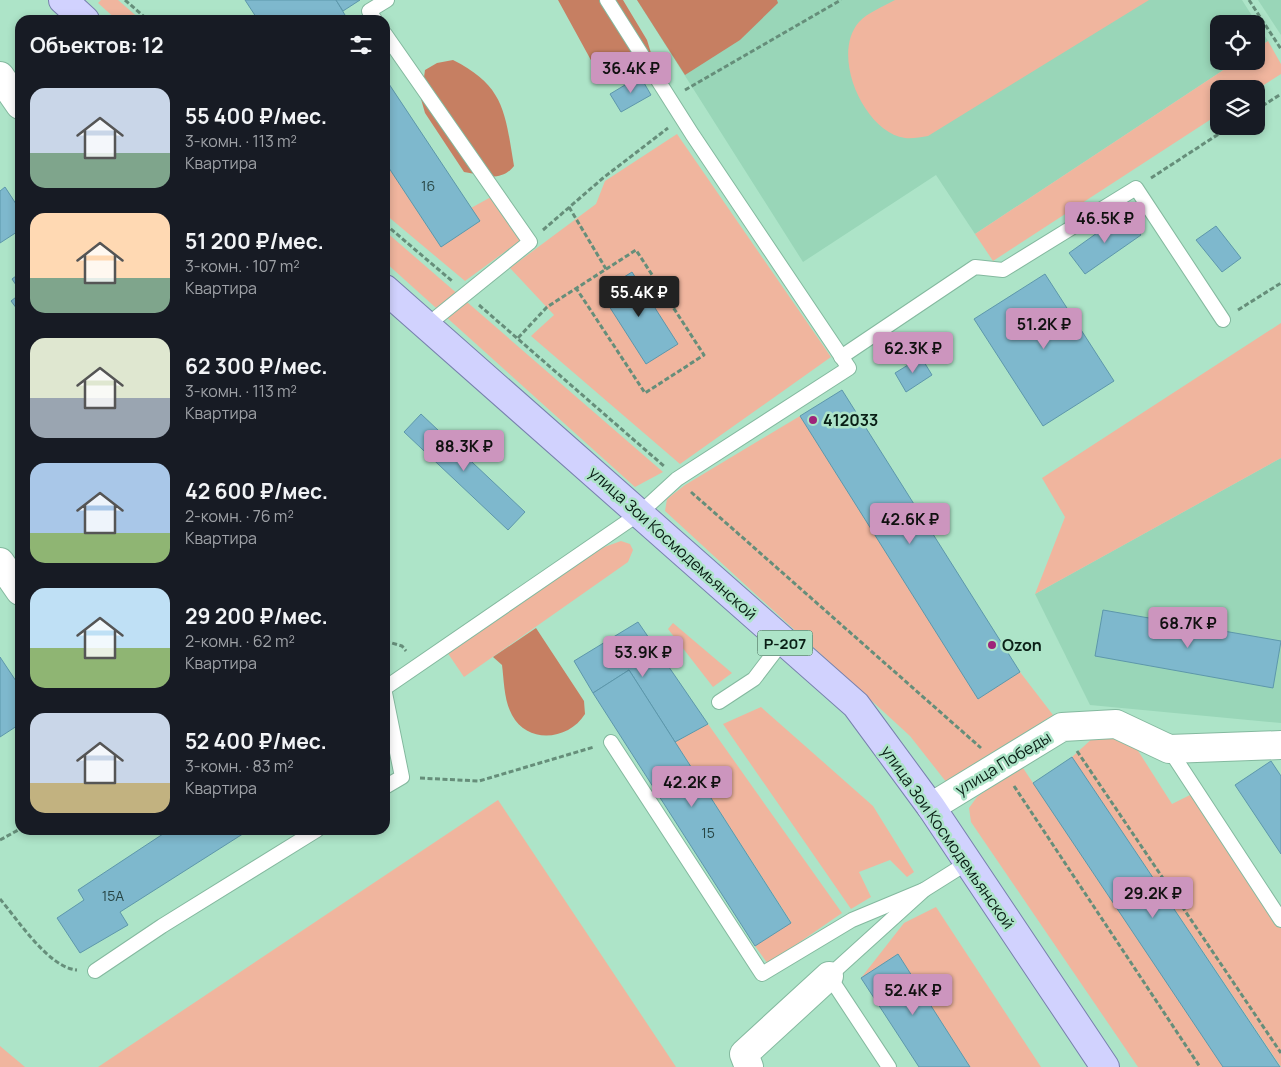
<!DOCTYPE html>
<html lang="ru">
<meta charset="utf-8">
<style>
body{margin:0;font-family:Manrope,sans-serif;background:#20242c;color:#f1f3f6;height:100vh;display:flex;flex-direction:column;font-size:19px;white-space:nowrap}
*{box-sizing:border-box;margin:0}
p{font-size:16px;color:#9ea1a6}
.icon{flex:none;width:28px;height:28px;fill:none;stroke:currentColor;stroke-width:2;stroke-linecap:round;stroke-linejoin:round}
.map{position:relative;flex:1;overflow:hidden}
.details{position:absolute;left:15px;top:15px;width:375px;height:820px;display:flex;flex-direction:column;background:#171b24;border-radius:15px;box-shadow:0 2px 8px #0003}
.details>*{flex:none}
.controls{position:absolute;left:1210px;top:15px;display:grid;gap:10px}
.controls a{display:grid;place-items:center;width:55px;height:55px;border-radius:10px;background:#171b24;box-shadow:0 2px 8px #0003;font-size:25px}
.price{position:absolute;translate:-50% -42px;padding:0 11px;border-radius:5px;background:#cc95be;color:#111;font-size:16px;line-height:32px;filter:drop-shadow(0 1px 2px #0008)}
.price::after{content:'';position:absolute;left:50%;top:30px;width:15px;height:11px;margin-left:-8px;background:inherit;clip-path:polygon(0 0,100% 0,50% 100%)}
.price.on{background:#222;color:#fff}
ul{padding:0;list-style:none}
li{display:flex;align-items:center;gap:15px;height:125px;padding:0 15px}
li span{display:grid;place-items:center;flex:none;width:140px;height:100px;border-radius:15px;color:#555}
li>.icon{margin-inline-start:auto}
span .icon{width:60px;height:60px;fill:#fffc;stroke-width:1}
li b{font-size:21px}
h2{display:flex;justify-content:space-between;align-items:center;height:60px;padding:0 15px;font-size:21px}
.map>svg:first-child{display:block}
.built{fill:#99d6b8}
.green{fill:#f0b59e}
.forest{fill:#c67f62}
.building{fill:#7eb8cd;stroke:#5d97ab}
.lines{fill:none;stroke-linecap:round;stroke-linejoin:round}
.service-casing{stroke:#84b99f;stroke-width:16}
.minor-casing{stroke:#84b99f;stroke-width:30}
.primary-casing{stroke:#7780ad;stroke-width:30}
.path{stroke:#668e7a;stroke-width:3;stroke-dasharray:5 2.5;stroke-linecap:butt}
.service{stroke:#fff;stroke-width:14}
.minor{stroke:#fff;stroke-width:28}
.primary{stroke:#d1d2fe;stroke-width:28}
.poi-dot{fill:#9e237a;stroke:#ade4c8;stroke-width:2}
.labels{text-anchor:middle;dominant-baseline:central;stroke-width:5;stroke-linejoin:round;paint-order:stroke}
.number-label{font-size:14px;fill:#274544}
.shield{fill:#ade4c8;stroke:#3b5a4b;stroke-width:1}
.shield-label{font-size:15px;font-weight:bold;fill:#0a1f16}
.poi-label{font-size:16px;font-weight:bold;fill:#0a1f16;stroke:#ade4c8;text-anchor:start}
.street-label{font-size:16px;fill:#0a1f16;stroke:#ade4c8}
</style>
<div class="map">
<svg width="1281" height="1067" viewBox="0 0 1281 1067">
<rect width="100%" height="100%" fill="#ade4c8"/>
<g class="built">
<polygon points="637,0 1242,0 1268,41 1256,49 1256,24 1219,24 1219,61 1237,61 975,234 936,175 803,262"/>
<polygon points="1258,0 1281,0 1281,35"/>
<polygon points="1281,458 1281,723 1090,705 1035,594"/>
</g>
<g class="green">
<polygon points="101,0 118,0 141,20 117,20 98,3"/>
<path d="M895,0H1149L928,136C921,137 912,139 905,138C864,132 830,55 859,22C867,13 884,6 895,0Z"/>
<polygon points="1268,41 1281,64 1281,74 1256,90 1219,89 1219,114 993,261 975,234 1237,61 1256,61 1256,49"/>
<polygon points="677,134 831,357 680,464 531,336 554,315 510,268 596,204 605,181"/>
<polygon points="385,162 441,247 480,221 471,208 491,197 521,240 465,281 385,214"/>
<polygon points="385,231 663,472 635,487 385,262"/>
<polygon points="1281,323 1281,458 1035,594 1065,517 1042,478"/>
<polygon points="800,416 978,698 1020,672 1053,715 947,783 910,736 665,511 667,499 685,485"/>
<polygon points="621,541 630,544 633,550 628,562 464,677 447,652 596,550"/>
<polygon points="673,623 732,673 713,687 668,629"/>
<polygon points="761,707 873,806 914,872 907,877 890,860 859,872 871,897 851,909 723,724"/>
<polygon points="708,724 842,913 768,964 755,946 791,922 675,742"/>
<polygon points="1128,735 1172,804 1196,792 1281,920 1281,1067 1072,757 1094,737"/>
<polygon points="1021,765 1223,1067 1138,1067 971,822 969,808 977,797"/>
<polygon points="498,800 676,1067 98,1067"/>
<polygon points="936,907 1041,1067 970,1067 898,954 861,978 904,923"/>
<polygon points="0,1046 25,1067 0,1067"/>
</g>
<g class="forest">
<path d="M558,0H623L647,40L651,53C630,74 629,76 598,73Z"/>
<polygon points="637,0 777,0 778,3 740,40 685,75"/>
<path d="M453,60C505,86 505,113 514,166C501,183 482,175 464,172L425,113L421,99L425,70L437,63Z"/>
<path d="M536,628L584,701L585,714C569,740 528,745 512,715C504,701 504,680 502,665L493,657Z"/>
</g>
<g class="building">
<polygon points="245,0 336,0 348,20 258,20"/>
<polygon points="336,0 360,0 343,11"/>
<polygon points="640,76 651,95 621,112 610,94"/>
<polygon points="385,78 480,221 441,247 385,162"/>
<polygon points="5,187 20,210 20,230 0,243 0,191"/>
<polygon points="1125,213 1141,235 1085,274 1069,253"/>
<polygon points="1216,226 1241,258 1222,272 1196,240"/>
<polygon points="632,272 678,344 646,364 600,292"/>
<polygon points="20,273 20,291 12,279"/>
<polygon points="1045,274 1114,381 1043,426 974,319"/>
<polygon points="20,294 20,313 11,301"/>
<polygon points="921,357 932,375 906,392 895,373"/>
<polygon points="842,390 1020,672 978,699 800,416"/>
<polygon points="421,414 525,512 508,530 404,432"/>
<polygon points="1103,610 1281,641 1273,688 1095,656"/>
<polygon points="638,622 708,724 675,742 629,670 593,693 574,661"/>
<polygon points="0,657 20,687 20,724 0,737"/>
<polygon points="629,670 791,923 755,946 593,693"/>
<polygon points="1072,757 1280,1067 1223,1067 1033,783"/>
<polygon points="1271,761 1281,776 1281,854 1235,785"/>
<polygon points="169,830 249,830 120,912 128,925 80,953 57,918 84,900 78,890"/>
<polygon points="898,954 970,1067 919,1067 861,978"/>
</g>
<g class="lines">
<g class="service-casing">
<g id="service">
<polyline points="375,20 369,11 387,0"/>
<polyline points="385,34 530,242 426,326"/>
<polyline points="841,357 975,267 1003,270 1136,188 1223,320"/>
<polyline points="385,688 640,513 677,479 849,368 692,134 607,0"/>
<polyline points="385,693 402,777 385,787"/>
<polyline points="719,702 754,679 783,641"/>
<polyline points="611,742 762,974 852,920 924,890"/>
<polyline points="1169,749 1281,920"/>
<polyline points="95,971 162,926 317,830"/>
<polyline points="889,1067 829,976 924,890 967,863"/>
</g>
</g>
<g class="minor-casing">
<g id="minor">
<polyline points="0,76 20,105"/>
<polyline points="0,562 20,591"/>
<polyline points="931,807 1062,727 1116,724 1169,749 1281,745"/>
<polyline points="749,1067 744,1054 829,976"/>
</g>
</g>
<g class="primary-casing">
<g id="primary">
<polyline points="63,0 85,20"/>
<polyline points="385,289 856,705 931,807 1105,1067"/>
</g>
</g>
<g class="path">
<polyline points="125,0 148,20"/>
<polyline points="1249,0 1281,49"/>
<polyline points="685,90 841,0"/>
<polyline points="1256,110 1281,94"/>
<polyline points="1151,178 1231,126"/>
<polyline points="569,207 606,269"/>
<polyline points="385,224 452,281"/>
<polyline points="543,230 603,178 668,128"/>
<polyline points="479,305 665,467"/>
<polyline points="1238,310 1281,283"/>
<polyline points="518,338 547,307 636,250 704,355 645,393 576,288"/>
<polyline points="691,492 981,748"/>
<polyline points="385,641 402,646 406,651"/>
<polyline points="1077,751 1281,1053"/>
<polyline points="420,778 479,781 594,747"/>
<polyline points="1014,786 1200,1067"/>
<polyline points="0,840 20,829"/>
<path d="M0,899C18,920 49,968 77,970"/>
</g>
<use href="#service" class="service"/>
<use href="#minor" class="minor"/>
<use href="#primary" class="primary"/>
</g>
<g class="poi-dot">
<circle cx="813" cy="420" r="5"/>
<circle cx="992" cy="645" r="5"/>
</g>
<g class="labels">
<g class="number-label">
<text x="428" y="185">16</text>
<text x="708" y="832">15</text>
<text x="113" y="895">15А</text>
</g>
<rect class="shield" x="757.5" y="630.5" width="55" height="25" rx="4"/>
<g class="shield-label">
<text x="785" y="643">Р-207</text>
</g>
<g class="poi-label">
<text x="823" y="420">412033</text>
<text x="1002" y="645">Ozon</text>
</g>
<g class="street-label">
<text transform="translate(673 543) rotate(42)">улица Зои Космодемьянской</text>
<text transform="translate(1003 763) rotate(-31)">улица Победы</text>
<text transform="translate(948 837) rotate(55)">улица Зои Космодемьянской</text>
</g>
</g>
</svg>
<div class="controls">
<a><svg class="icon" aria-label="locate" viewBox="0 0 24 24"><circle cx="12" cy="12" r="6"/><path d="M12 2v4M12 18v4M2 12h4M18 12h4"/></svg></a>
<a><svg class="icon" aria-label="layers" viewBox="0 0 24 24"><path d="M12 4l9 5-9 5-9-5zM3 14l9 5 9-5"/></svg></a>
</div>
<b class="price" style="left:631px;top:94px">36.4K ₽</b>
<b class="price" style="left:1105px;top:244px">46.5K ₽</b>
<b class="price on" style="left:639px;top:318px">55.4K ₽</b>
<b class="price" style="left:1044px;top:350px">51.2K ₽</b>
<b class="price" style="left:913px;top:374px">62.3K ₽</b>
<b class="price" style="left:464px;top:472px">88.3K ₽</b>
<b class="price" style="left:910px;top:545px">42.6K ₽</b>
<b class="price" style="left:1188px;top:649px">68.7K ₽</b>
<b class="price" style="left:643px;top:678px">53.9K ₽</b>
<b class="price" style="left:692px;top:808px">42.2K ₽</b>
<b class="price" style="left:1153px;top:919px">29.2K ₽</b>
<b class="price" style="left:913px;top:1016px">52.4K ₽</b>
<section class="details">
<h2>Объектов: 12<svg class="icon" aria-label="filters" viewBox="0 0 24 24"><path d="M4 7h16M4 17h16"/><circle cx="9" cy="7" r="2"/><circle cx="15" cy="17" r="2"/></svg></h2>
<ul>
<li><span style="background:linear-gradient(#c9d6e8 65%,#7fa58c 0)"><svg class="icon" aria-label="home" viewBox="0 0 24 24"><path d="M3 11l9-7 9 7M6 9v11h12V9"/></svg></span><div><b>55 400 ₽/мес.</b><p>3-комн. · 113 m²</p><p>Квартира</p></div></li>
<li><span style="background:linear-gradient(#ffd9b3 65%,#7fa58c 0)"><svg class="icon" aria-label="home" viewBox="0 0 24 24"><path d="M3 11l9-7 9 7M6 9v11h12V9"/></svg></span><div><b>51 200 ₽/мес.</b><p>3-комн. · 107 m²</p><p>Квартира</p></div></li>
<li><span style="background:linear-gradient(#dfe7d0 60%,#9aa5b1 0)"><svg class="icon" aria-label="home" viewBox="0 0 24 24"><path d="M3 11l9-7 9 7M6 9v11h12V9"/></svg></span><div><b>62 300 ₽/мес.</b><p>3-комн. · 113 m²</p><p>Квартира</p></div></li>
<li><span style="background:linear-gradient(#a9c7e8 70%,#8fb573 0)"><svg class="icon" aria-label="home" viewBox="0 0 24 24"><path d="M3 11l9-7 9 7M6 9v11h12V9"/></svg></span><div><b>42 600 ₽/мес.</b><p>2-комн. · 76 m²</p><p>Квартира</p></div></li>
<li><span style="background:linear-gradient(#bfe0f5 60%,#8fb573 0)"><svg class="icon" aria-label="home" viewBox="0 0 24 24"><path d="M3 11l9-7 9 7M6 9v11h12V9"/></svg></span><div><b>29 200 ₽/мес.</b><p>2-комн. · 62 m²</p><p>Квартира</p></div></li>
<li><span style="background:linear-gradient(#c9d6e8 70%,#c2b280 0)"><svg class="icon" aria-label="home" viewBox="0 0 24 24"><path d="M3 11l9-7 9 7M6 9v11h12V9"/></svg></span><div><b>52 400 ₽/мес.</b><p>3-комн. · 83 m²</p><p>Квартира</p></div></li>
</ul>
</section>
</div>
